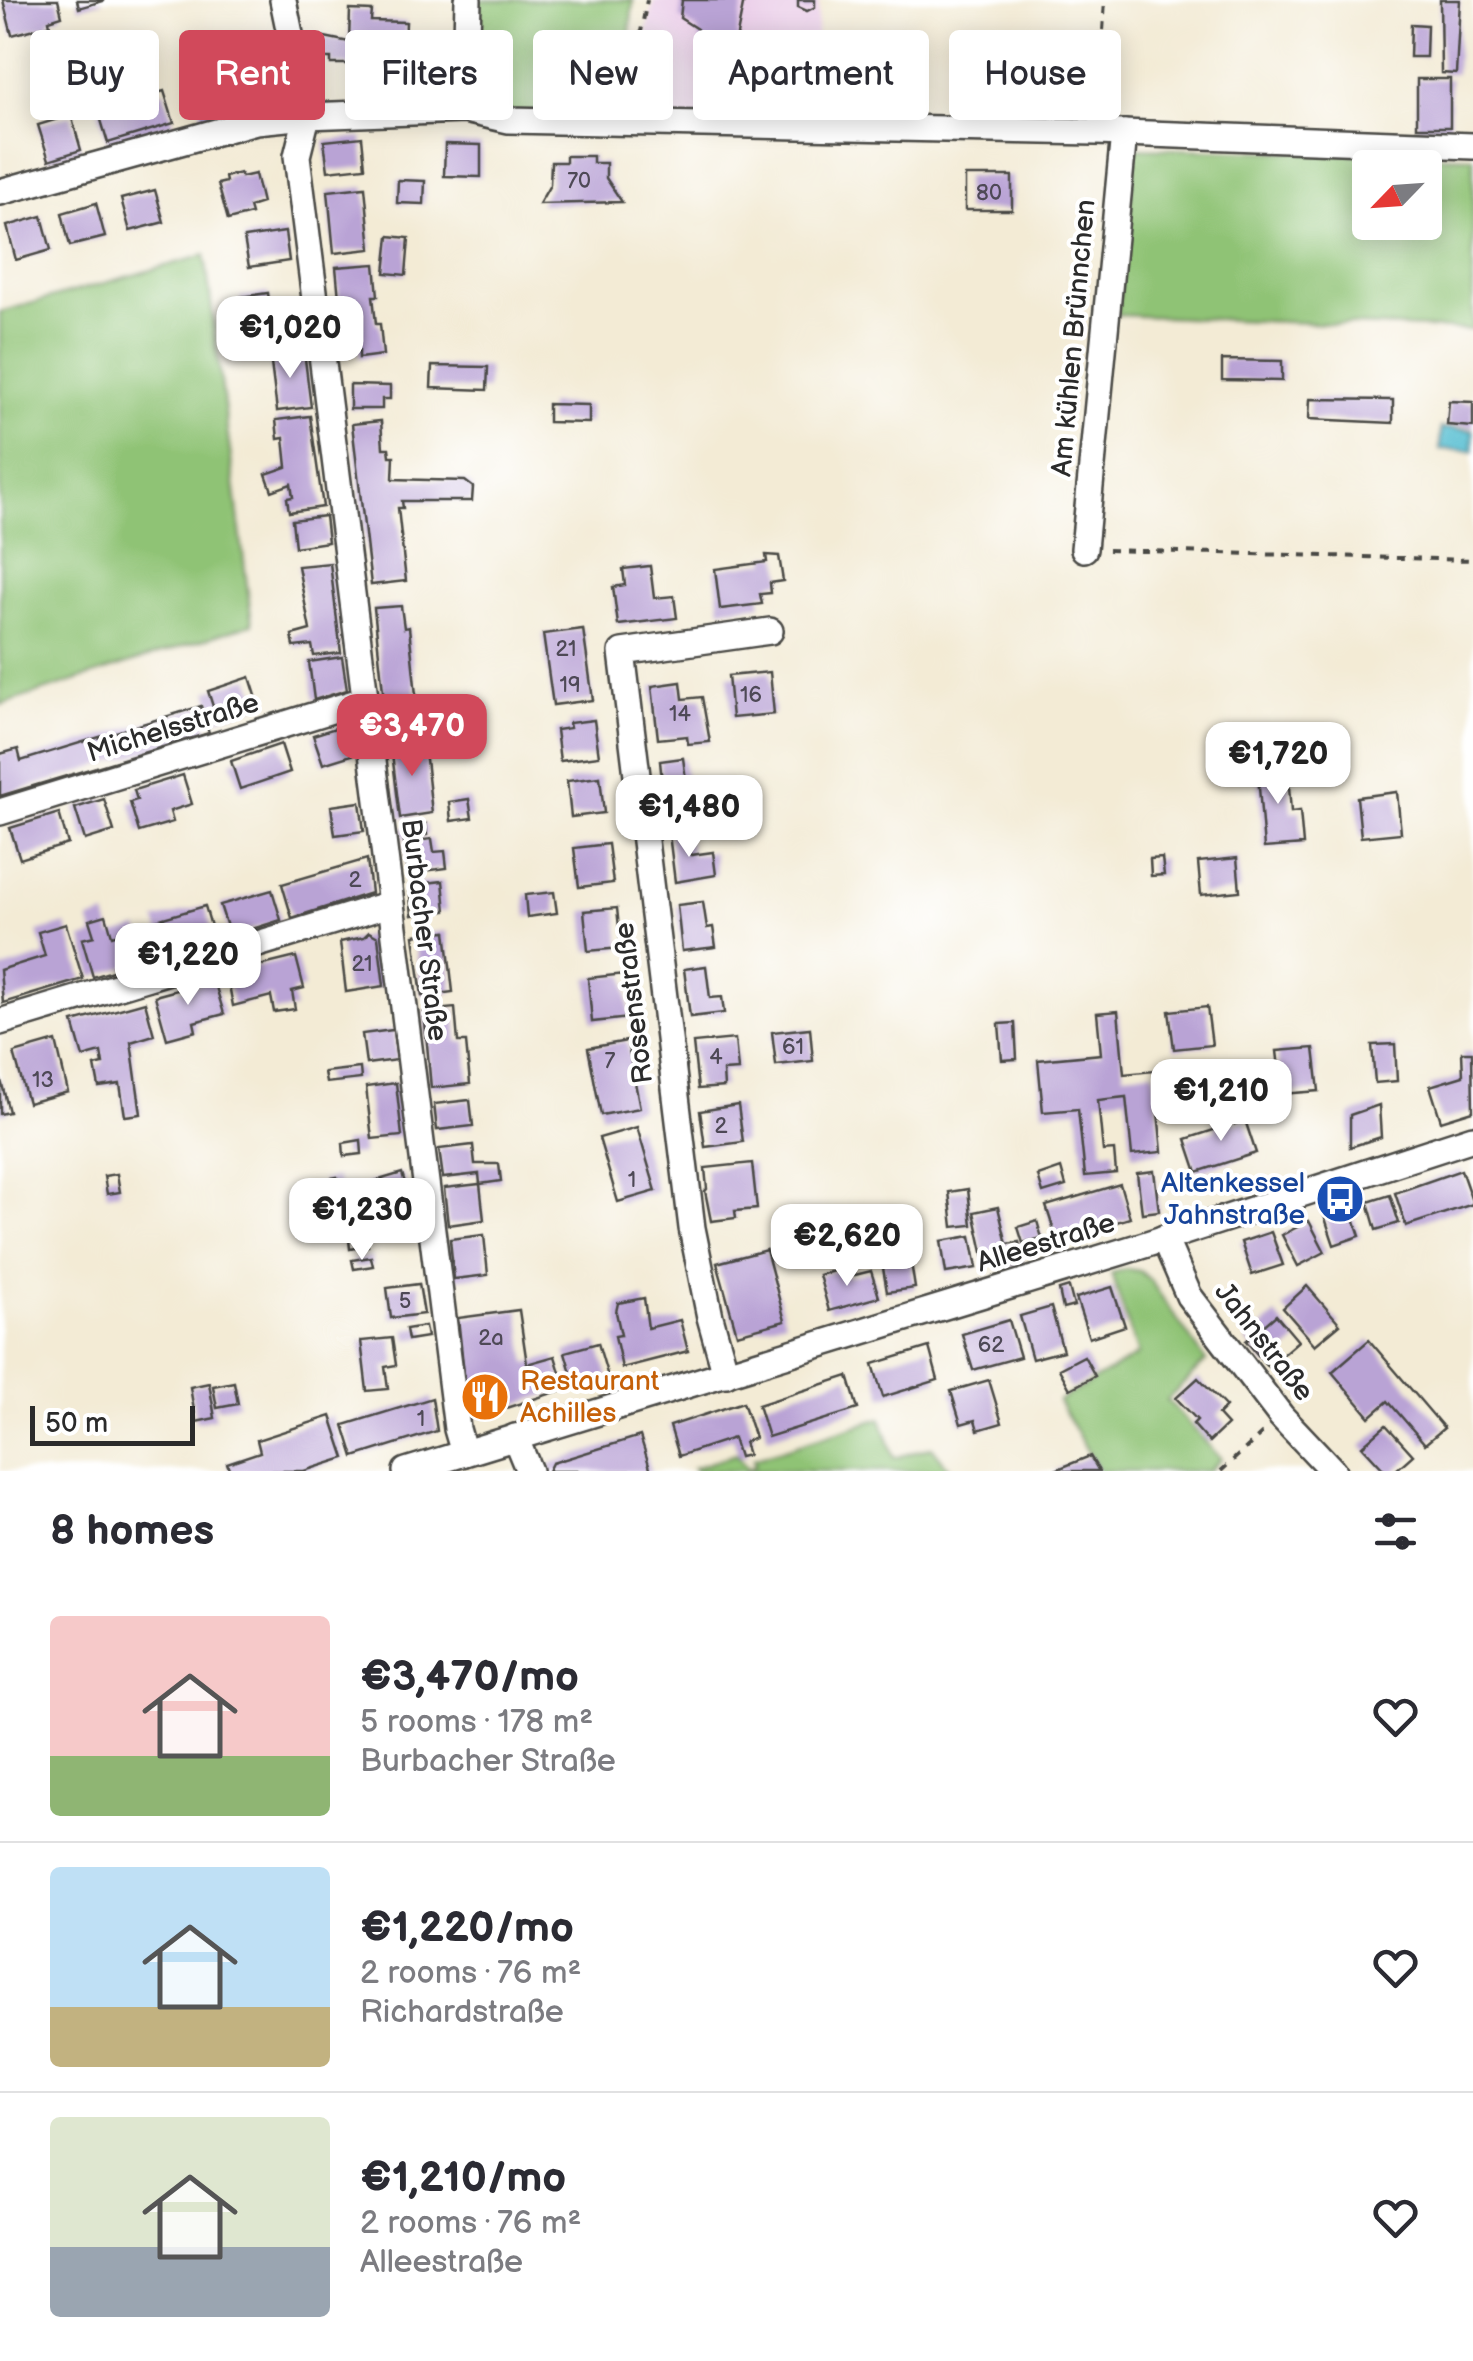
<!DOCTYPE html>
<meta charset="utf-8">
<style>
body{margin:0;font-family:"Balsamiq Sans",sans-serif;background:#f7f7f7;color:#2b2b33;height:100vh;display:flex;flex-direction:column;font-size:38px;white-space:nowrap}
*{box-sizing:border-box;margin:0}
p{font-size:32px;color:#7c7c81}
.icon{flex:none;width:55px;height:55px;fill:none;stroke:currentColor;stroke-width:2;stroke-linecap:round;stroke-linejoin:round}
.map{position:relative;height:1471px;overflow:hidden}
.side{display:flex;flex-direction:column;background:#fff;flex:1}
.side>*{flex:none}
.guide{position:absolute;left:30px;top:30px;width:1415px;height:90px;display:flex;gap:20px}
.needle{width:65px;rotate:245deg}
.fabs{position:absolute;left:1352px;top:150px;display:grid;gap:20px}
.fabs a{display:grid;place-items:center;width:90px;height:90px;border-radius:10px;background:#fff;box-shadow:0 5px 25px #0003;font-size:50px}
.scale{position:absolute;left:30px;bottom:25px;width:165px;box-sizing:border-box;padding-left:10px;border:5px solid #2b2b2b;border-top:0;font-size:28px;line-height:35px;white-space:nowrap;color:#2b2b2b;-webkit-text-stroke:8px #fff;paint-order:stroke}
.price{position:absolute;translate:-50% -85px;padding:0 22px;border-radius:20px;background:#fff;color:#222;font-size:32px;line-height:65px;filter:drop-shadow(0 2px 5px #0008)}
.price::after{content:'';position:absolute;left:50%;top:60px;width:30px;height:22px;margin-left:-15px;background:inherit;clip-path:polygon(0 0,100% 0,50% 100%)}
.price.active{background:#d1495b;color:#fff}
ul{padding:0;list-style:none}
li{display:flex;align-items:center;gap:30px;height:250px;padding:0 50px}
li+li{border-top:2px solid #e1e1e2}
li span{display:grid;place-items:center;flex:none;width:280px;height:200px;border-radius:10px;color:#555}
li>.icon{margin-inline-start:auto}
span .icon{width:120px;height:120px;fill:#fffc;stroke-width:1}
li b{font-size:42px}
h2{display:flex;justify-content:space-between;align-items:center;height:120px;padding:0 50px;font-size:42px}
.tag{padding:0 35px;border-radius:10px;background:#fff;box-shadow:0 5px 25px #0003;font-size:35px;line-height:90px}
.tag.active{background:#d1495b;color:#fff}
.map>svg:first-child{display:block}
.built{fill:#ecd1ea}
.green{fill:#8fc375;stroke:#5d7750;stroke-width:2.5;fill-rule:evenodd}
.water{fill:#55bed1;stroke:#40747e;stroke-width:2.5}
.building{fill:#b9a3d5}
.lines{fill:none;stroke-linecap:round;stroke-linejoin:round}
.minor-casing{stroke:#494844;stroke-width:30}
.path{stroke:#494844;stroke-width:4;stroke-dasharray:8 8;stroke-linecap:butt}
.minor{stroke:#fff;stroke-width:25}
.labels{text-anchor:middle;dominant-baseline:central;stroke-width:8;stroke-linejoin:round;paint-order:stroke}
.number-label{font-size:22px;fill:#4e4956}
.street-label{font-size:28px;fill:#2b2b2b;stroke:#fff}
.transit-label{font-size:28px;fill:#164399;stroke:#fff;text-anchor:end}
.food-label{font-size:28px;fill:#c56008;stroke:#fff;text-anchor:start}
</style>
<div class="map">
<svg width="1473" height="1471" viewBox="0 0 1473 1471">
<rect width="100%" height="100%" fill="#fff"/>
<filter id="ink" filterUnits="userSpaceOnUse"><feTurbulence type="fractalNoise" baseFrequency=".01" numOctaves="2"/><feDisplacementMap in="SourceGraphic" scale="20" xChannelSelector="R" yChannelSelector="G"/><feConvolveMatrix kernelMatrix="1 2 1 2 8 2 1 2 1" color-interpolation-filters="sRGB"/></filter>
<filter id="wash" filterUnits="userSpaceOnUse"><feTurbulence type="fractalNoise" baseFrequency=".0048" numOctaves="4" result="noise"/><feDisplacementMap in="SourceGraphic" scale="40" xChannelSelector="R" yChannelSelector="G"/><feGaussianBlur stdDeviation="2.25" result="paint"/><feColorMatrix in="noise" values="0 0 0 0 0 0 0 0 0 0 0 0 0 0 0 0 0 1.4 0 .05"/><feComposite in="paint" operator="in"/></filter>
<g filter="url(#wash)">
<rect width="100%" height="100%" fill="#f3ebd5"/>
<polygon class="built" points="654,0 819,0 812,119 641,118 645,38"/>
<g class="green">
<polygon points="480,0 633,0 622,113 508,113 490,104 476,87"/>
<path d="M1136,148L1473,157V330L1117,315ZM1370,168H1425V222H1370Z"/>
<polygon points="205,255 252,624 0,705 0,312"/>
<polygon points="1127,1269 1140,1271 1150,1280 1206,1361 1167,1400 1221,1459 1209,1471 1099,1471 1058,1401 1138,1355 1111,1273"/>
<polygon points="881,1418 894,1458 932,1447 951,1471 695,1471 693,1468 736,1454 748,1469 755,1466 753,1459"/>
</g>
<polygon class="water" points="1441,428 1473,430 1473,451 1440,449"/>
<g id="blocks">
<g class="building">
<polygon points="3,0 58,0 62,16 49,20 50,25 12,35"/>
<polygon points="77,0 103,0 103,1 79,8"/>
<polygon points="682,0 744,0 737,35 756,78 721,95 707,65 697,29 680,18"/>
<polygon points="798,0 815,0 815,7 807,11 798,7"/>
<polygon points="1440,0 1460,0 1456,74 1441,73"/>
<polygon points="350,10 372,11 371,21 406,22 404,70 348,67 348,64 331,64 331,58 314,58 315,35 349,42"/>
<polygon points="1411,24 1427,25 1426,57 1410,57"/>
<polygon points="274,67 281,101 202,117 196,83"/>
<rect x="1417" y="79" width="33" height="48"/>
<polygon points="164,91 174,123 108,143 98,110"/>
<polygon points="71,115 81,150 49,160 38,125"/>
<polygon points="362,137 365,167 328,171 324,141"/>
<polygon points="445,144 481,145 481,177 444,176"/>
<polygon points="566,156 593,156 593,163 606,163 606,178 622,202 539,204 550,185 551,162 566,162"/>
<polygon points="240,173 242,177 255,174 262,203 249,207 251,214 228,220 218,184 226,182 225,177"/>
<rect x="965" y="176" width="47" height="34"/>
<polygon points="398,180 425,181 424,204 397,203"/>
<polygon points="365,187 371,249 334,253 328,191"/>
<polygon points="155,190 164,222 130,231 121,199"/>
<polygon points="96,203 105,237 70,246 62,213"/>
<polygon points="42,216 51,250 16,260 7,226"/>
<polygon points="285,232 289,261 249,267 244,238"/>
<polygon points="389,236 409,238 406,275 385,273"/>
<polygon points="375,264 378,296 373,296 376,324 380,324 383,355 359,358 359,350 344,351 336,267"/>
<polygon points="268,293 274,332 250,336 251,347 227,354 224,340 232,338 228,311 242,309 240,297"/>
<polygon points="304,351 311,407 277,411 270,355"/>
<polygon points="1222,360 1282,361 1282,381 1222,380"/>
<polygon points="432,366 488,367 487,390 431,388"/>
<polygon points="350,385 390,386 390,399 382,399 382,409 350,409"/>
<polygon points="1310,399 1393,400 1393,423 1309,419"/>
<polygon points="1449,401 1473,402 1473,427 1447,425"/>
<polygon points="548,404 589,405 589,423 548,422"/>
<polygon points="310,416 323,507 289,512 287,498 293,497 291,484 272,491 266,474 287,467 284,438 278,439 276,420"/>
<polygon points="381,421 383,448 389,448 390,456 394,456 393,479 465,481 473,487 472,501 402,501 403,508 398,508 406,581 371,585 352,424"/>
<polygon points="325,516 328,542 295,547 292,520"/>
<polygon points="766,555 779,556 783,581 770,583 771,593 760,594 762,604 720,609 715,569 767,562"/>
<polygon points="330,563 341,653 314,656 312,645 294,647 292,635 310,630 298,566"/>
<polygon points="650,566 654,598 674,596 677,618 618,625 613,587 625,585 623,569"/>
<polygon points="401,606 404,628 409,627 418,715 386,719 374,608"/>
<polygon points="583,629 593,700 553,705 543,634"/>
<polygon points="342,657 347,690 314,700 309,662"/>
<polygon points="770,672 774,714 732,718 728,676"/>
<polygon points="250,677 259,705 217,719 208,691"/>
<polygon points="681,682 683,699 702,697 710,742 688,744 687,736 658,739 652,686"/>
<polygon points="201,706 209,733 0,796 0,754 18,749 21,761"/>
<polygon points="594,720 599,756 560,761 556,730 570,728 569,723"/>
<polygon points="348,724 351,735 346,737 352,755 323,764 313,735"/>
<polygon points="424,741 432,813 400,818 391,745"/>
<polygon points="281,744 290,772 240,789 231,761"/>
<polygon points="683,758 687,787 707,785 709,803 665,811 660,761"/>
<polygon points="1287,761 1291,812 1300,811 1303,845 1264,848 1257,763"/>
<polygon points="183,775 192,804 170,811 173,822 139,832 130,802 137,800 134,790"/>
<polygon points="600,777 604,813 571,817 567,781"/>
<polygon points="1397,792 1401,833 1361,837 1357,797"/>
<polygon points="104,799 114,831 85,840 75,808"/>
<polygon points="469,799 472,818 451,821 449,802"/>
<polygon points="360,802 364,831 335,835 331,806"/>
<polygon points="59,813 68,844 20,859 10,828"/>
<polygon points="426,824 427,835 404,838 402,828"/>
<polygon points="687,831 691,855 713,852 716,875 675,882 669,834"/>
<polygon points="432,839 434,852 445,851 447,868 408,873 404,842"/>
<polygon points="608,844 613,883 579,887 574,848"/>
<polygon points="1162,858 1164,875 1151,876 1150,859"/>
<polygon points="1237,858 1240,891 1201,895 1198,862"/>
<polygon points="367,859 371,893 292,918 282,884"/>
<polygon points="443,881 446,911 412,915 409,885"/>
<polygon points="272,890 281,920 230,936 220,905"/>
<polygon points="554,892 557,913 527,917 525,895"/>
<polygon points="703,902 707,928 713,927 716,947 682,951 677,905"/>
<polygon points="205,906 215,940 165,954 156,920"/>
<polygon points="617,908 621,948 588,951 584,911"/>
<polygon points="106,915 112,936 139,928 148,960 93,977 82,939 94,936 89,920"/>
<polygon points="66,924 83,979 3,1003 0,970 45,956 38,932"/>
<polygon points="446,931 453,992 422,996 414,935"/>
<polygon points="369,932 378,937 384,986 346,992 340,942 364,937"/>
<polygon points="296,957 304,988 292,991 295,1009 274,1012 271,996 233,1006 227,974"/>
<polygon points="706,966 710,998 722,997 724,1013 690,1017 684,969"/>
<polygon points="625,974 630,1018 592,1022 588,978"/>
<polygon points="214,980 224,1014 194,1022 196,1031 167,1039 155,996"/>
<polygon points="145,1002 154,1035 131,1042 141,1114 125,1116 120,1084 99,1087 95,1066 103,1064 101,1052 83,1057 73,1022"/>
<polygon points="1207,1007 1212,1045 1174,1049 1169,1011"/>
<polygon points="455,1008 458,1042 466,1042 470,1084 431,1088 424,1011"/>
<polygon points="1118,1011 1124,1074 1154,1071 1162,1152 1132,1155 1126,1097 1098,1100 1103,1151 1114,1150 1116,1173 1085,1176 1078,1109 1043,1112 1038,1060 1101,1054 1097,1013"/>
<polygon points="1015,1023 1017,1059 1002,1060 999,1024"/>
<polygon points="810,1028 813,1061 776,1065 772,1032"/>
<polygon points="393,1030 397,1060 366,1064 362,1034"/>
<polygon points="735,1039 738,1070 723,1071 724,1087 698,1089 693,1043"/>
<polygon points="56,1041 68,1092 28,1103 14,1053"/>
<polygon points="627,1041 640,1108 601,1115 588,1048"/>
<polygon points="1395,1044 1397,1081 1375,1083 1372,1045"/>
<polygon points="1314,1048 1319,1091 1282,1094 1277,1051"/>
<polygon points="1462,1052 1472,1052 1473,1111 1441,1121 1430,1086 1463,1076"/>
<polygon points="360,1068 361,1079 326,1083 324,1072"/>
<polygon points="0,1076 9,1112 0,1114"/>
<polygon points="396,1083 402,1136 372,1139 366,1087"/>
<polygon points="470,1100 473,1126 437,1130 434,1104"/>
<polygon points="738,1105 743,1142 705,1147 700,1111"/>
<polygon points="1379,1105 1381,1137 1350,1147 1350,1115"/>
<polygon points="1231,1112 1235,1124 1245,1120 1256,1153 1197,1172 1186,1139 1217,1129 1213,1117"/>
<polygon points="637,1127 656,1191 618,1202 599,1138"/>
<polygon points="361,1140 362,1154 344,1156 343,1143"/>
<polygon points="473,1145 475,1164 499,1164 501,1181 480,1184 479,1174 443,1178 439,1149"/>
<polygon points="752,1163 757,1209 735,1211 736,1218 711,1221 705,1191 707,1189 705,1168"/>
<polygon points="1061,1168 1066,1186 1043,1193 1038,1176"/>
<polygon points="1461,1170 1473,1204 1406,1226 1395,1193"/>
<polygon points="1154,1171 1159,1211 1142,1213 1137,1173"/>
<polygon points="402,1173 411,1203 374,1214 365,1184"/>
<polygon points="117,1174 120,1192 107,1194 104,1176"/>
<polygon points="337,1177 340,1192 326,1194 322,1180"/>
<polygon points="480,1184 484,1220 448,1225 444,1188"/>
<polygon points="1120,1184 1130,1218 1057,1240 1046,1206"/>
<polygon points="968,1189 972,1225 953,1227 949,1192"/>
<polygon points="1390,1195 1399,1223 1376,1230 1368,1202"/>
<polygon points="1350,1206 1360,1236 1334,1245 1324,1215"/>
<polygon points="998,1207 1007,1244 1019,1242 1024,1264 1011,1267 1009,1256 985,1261 974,1212"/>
<polygon points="1037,1221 1042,1238 1023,1243 1018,1227"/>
<polygon points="1309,1221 1325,1252 1298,1266 1282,1235"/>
<polygon points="365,1227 368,1246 350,1249 348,1230"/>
<polygon points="1271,1232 1283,1265 1252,1275 1241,1242"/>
<polygon points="484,1235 488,1275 454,1279 450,1239"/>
<polygon points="971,1236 977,1268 946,1273 941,1241"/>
<polygon points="908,1243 915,1288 887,1292 882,1262 889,1261 887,1247"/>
<polygon points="766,1250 785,1321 737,1334 717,1263"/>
<polygon points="371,1257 373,1266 354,1269 352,1260"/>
<polygon points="845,1268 847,1277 871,1271 879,1297 829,1311 819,1275"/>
<polygon points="419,1284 424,1314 391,1318 387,1288"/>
<polygon points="1307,1286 1340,1324 1315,1345 1283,1308"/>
<polygon points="1069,1287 1074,1306 1063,1309 1059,1290"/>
<polygon points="1112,1287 1125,1326 1089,1338 1076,1298"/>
<polygon points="644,1298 648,1328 680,1320 688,1351 622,1368 615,1336 621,1335 616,1312 618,1303"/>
<polygon points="1051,1307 1063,1351 1032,1359 1020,1316"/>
<polygon points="519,1310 527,1364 555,1356 565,1389 478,1417 468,1411 458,1318"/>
<polygon points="1276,1315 1298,1341 1268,1367 1246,1341"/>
<polygon points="1009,1320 1020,1357 973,1370 962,1334"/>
<polygon points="425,1326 427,1337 408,1340 406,1329"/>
<polygon points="392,1338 396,1365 385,1367 388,1389 367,1391 361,1341"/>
<polygon points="1369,1340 1444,1428 1425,1444 1388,1401 1370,1417 1332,1372"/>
<polygon points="598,1343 608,1377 575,1386 565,1352"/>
<polygon points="929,1347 938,1380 883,1397 873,1364"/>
<polygon points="1084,1356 1095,1376 1070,1389 1059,1369"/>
<polygon points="848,1376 858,1409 768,1437 758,1405"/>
<polygon points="1198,1378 1226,1407 1218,1415 1227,1425 1209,1442 1193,1424 1197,1420 1176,1398"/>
<polygon points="989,1380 1002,1423 978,1430 975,1420 961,1424 951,1391"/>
<polygon points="234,1382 238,1404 217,1408 213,1386"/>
<polygon points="209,1383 215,1418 196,1422 190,1387"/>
<polygon points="432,1398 437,1431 354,1457 344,1425"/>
<polygon points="743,1402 755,1438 744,1442 748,1455 739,1457 733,1438 679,1456 670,1426"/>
<polygon points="331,1416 345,1458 304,1471 230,1471 227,1463 260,1452 257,1440"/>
<polygon points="1386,1425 1413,1455 1395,1471 1385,1471 1362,1446"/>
<polygon points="640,1436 651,1471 548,1471 552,1463"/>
<polygon points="1090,1456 1099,1471 1053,1471"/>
</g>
</g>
</g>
<g filter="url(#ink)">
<use href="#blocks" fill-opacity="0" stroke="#494844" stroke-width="2.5"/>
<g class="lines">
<g class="minor-casing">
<g id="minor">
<polyline points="283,0 307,116 297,156 457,1429 464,1453"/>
<polyline points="465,110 468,0"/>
<polyline points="0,192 256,121 307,116 465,110 509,120 1096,132 1473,146"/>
<polyline points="1084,549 1124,133"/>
<polyline points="0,812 364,700"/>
<polyline points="0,1022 390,904"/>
<polyline points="1164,1238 1189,1296 1281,1416 1333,1471"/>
<polyline points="726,1374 710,1317 692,1228 622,652 770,631"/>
<polyline points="515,1437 529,1471"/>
<polyline points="406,1471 1144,1245 1473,1138"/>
</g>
</g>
<g class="path">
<polyline points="633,99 634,69 647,0"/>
<polyline points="1098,110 1105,0"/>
<polyline points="1108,550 1473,560"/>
<polyline points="1221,1471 1266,1430"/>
</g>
<use href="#minor" class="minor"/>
</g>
</g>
<defs>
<g id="bus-disc" transform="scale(2.5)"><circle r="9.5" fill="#1a4fb4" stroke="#fff"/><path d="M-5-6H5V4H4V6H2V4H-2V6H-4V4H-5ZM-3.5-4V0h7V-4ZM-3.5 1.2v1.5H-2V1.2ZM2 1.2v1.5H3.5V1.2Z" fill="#fff"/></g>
<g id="restaurant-disc" transform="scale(2.5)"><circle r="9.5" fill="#e8710a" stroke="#fff"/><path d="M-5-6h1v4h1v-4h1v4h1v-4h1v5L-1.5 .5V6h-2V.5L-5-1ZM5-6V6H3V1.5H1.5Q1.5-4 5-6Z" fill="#fff"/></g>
</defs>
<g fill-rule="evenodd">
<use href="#bus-disc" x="1340" y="1199"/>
<use href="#restaurant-disc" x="485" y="1397"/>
</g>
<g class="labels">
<g class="number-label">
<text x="579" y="181">70</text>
<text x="989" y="193">80</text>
<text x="566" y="649">21</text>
<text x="570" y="685">19</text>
<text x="751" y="695">16</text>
<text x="680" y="714">14</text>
<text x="355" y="880">2</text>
<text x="362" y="964">21</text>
<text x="793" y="1047">61</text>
<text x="716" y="1057">4</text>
<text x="610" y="1061">7</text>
<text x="43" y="1080">13</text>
<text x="721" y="1126">2</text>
<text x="632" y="1180">1</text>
<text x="405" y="1301">5</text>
<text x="491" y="1338">2a</text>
<text x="991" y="1345">62</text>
<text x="421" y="1419">1</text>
</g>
<g class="street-label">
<text transform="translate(1074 338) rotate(-85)">Am kühlen Brünnchen</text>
<text transform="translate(173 728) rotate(-17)">Michelsstraße</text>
<text transform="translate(424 930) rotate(83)">Burbacher Straße</text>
<text transform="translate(634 1003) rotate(-97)">Rosenstraße</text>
<text transform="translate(1046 1243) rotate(-17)">Alleestraße</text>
<text transform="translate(1264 1342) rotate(52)">Jahnstraße</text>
</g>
<g class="transit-label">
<text x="1305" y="1183">Altenkessel<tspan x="1305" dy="32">Jahnstraße</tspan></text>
</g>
<g class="food-label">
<text x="520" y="1381">Restaurant<tspan x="520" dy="32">Achilles</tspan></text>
</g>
</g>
</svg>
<div class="fabs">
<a><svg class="needle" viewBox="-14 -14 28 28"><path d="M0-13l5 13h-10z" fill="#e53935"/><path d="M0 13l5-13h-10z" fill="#7c7c81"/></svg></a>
</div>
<div class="scale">50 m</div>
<b class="price" style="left:290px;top:381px">€1,020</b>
<b class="price active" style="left:412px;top:779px">€3,470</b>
<b class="price" style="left:1278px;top:807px">€1,720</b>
<b class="price" style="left:689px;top:860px">€1,480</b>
<b class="price" style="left:188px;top:1008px">€1,220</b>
<b class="price" style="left:1221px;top:1144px">€1,210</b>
<b class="price" style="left:362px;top:1263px">€1,230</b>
<b class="price" style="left:847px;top:1289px">€2,620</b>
<div class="guide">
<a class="tag">Buy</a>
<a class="tag active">Rent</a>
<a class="tag">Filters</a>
<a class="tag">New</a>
<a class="tag">Apartment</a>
<a class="tag">House</a>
</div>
</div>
<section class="side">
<h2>8 homes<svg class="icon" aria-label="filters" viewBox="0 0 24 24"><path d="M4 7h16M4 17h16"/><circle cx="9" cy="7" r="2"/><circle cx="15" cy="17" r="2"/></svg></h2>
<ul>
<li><span style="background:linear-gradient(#f6c9c9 70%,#8fb573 0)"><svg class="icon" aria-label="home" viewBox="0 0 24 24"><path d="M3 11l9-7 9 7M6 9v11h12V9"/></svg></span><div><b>€3,470/mo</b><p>5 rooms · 178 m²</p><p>Burbacher Straße</p></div><svg class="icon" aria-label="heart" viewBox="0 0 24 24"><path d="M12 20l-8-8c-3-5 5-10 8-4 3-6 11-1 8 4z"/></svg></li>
<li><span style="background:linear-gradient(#bfe0f5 70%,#c2b280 0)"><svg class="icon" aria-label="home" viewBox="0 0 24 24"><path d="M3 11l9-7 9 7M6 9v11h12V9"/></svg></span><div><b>€1,220/mo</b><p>2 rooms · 76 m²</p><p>Richardstraße</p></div><svg class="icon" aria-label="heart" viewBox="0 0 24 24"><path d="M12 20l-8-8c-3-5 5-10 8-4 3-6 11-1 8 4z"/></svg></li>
<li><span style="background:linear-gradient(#dfe7d0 65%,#9aa5b1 0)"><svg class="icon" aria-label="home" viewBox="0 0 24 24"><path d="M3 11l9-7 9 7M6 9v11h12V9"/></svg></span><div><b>€1,210/mo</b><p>2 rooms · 76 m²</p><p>Alleestraße</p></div><svg class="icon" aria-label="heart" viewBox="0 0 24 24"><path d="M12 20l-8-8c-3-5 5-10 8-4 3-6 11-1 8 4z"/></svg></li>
</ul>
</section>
